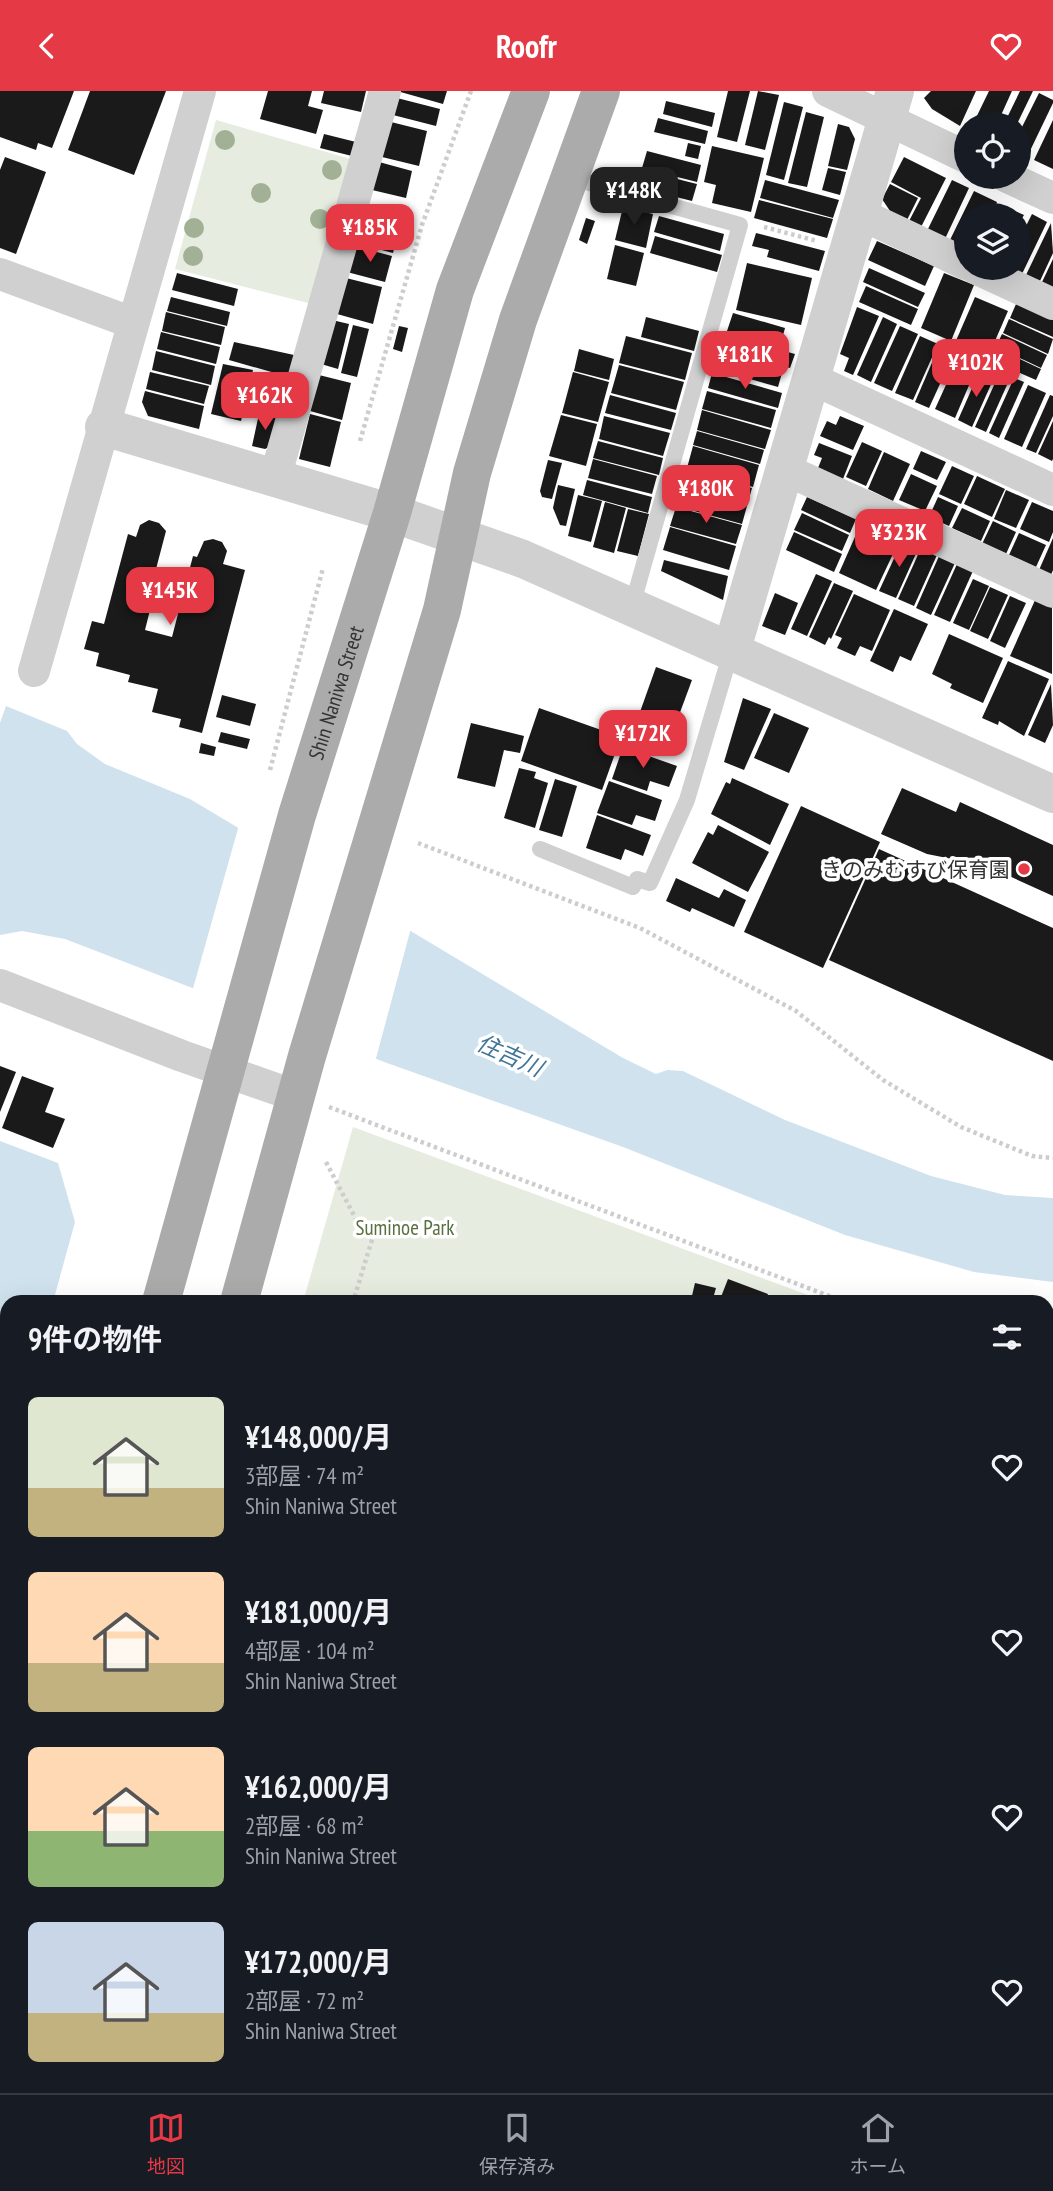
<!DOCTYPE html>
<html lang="ja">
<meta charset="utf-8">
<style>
body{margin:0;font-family:"PT Sans Narrow","Noto Sans JP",sans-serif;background:#20242c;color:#f1f3f6;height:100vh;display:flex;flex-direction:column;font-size:26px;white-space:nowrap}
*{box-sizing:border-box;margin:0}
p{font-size:23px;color:#9ea1a6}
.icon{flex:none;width:38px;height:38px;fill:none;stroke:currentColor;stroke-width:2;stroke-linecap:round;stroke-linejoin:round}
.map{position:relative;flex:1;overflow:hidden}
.side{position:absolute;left:0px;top:1204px;width:1054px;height:798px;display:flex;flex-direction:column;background:#171b24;border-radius:21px 21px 0 0;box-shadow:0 7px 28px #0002}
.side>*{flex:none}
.tools{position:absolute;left:954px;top:21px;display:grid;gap:14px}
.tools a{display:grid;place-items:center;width:77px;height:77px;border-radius:50%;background:#171b24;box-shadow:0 7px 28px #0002;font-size:35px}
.price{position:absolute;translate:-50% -60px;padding:0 16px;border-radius:14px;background:#e63946;color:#fff;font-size:23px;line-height:46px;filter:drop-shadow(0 2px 4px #0008)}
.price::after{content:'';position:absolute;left:50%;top:42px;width:21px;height:16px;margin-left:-10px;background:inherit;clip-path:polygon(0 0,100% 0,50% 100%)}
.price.current{background:#222;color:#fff}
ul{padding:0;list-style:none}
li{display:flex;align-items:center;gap:21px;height:175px;padding:0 28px}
li span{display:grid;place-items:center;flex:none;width:196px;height:140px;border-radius:10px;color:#555}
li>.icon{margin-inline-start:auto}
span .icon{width:84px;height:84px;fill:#fffc;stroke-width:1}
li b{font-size:30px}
h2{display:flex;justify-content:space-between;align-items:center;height:84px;padding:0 28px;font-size:30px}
header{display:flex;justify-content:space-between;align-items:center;height:91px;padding:0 28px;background:#e63946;color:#fff;font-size:32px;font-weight:600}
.menu{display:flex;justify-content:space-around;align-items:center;height:98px;border-top:2px solid #363941;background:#171b24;font-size:19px;color:#9ea1a6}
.menu a{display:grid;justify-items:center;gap:4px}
.menu .current{color:#e63946}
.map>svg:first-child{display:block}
.green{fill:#e6ecdf}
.water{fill:#cfe2ee}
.pier{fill:#fff}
.building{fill:#1a1a1a}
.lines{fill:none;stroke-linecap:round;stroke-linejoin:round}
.path{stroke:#cdcdcd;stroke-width:4.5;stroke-dasharray:3.5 3.5;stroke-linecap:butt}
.service{stroke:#d0d0d0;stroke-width:16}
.pedestrian{stroke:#d0d0d0;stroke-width:23}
.minor{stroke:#d0d0d0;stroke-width:32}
.tertiary{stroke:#d0d0d0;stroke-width:38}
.primary{stroke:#ababab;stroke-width:38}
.tree{fill:#a2b095}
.poi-dot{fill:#e63946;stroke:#fff;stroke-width:2.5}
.labels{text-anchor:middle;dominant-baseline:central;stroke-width:7;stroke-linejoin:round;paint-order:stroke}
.street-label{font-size:21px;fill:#333;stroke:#fff}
.poi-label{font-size:21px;fill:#333;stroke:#fff;text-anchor:end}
.park-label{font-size:21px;fill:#56703f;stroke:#fff}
.water-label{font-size:23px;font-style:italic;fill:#3f7597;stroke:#fff}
</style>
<header><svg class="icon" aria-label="back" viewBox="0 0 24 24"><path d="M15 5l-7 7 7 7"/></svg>Roofr<svg class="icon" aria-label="heart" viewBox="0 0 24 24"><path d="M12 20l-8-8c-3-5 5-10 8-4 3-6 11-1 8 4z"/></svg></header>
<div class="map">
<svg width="1053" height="2002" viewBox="0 0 1053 2002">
<rect width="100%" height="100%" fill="#fff"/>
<g class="green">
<polygon points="216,29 361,71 316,214 175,178"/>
<polygon points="353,1036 827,1211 303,1211"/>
<polygon points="1047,1292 1053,1294 1053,2002 75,2002 77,1995 1046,1995"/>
</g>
<g class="water">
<polygon points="6,615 67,640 77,653 105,673 190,708 623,967 656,983 667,979 683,980 785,1029 931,1085 1005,1104 1053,1107 1053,1191 974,1181 845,1144 623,1056 387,972 65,848 22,840 0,844 0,632"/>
<polygon points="0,1050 58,1072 75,1131 53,1211 7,1211 7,1378 0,1404"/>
<polygon points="1047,1603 1053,1605 1053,1741 1047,1743"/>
</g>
<polygon class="pier" points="239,734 411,837 375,971 192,901"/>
<g class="building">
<polygon points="0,0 74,0 52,57 38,52 36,59 0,46"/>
<polygon points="90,0 166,0 134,84 68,59"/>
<polygon points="268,0 312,0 308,15 323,19 316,43 260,28"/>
<polygon points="324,0 366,0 361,21 321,12"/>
<polygon points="397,0 447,0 443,13"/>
<polygon points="728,0 750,0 737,51 717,46"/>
<polygon points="758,0 779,4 765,59 745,54"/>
<polygon points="931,0 976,0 960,35 932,18 924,7"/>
<polygon points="989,0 1012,0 997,33 973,33"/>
<polygon points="1020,0 1033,0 1017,33 1004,33"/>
<polygon points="1039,2 1053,9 1053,12 1028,64 1018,59 1018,44"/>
<polygon points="397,7 440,18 436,35 393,24"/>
<polygon points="666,10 715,22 712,36 663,23"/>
<polygon points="784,11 803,16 784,89 766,84"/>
<polygon points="806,21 824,26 807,96 788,92"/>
<polygon points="658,27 708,40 705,53 654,41"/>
<polygon points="1053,29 1053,78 1034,69"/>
<polygon points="391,31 427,40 419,75 382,66"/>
<polygon points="838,33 849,36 855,48 847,79 828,75"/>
<polygon points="324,43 356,51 352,65 320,57"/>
<polygon points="688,52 701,55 698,68 685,65"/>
<polygon points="712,55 764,67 751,121 712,112 716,94 704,91"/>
<polygon points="647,60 701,74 697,91 642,77"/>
<polygon points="5,66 46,81 16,163 0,157 0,79"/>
<polygon points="904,66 946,87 919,140 907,134 921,107 891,91"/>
<polygon points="379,71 412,80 406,107 372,99"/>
<polygon points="828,77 846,81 840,104 822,99"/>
<polygon points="641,79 697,93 692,110 637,96"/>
<polygon points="765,89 839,109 833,127 760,107"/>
<polygon points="952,89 969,97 944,150 926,142"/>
<polygon points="890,93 918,107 905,133 896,129 882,108"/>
<polygon points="974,100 997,111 994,119 1005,124 966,124 966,159 949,151"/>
<polygon points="759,109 833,128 827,147 754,127"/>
<polygon points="623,116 653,123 646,157 615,149"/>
<polygon points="1010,118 1024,124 1018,134 1018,124 1006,124"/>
<polygon points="1032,123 1047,131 1021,185 1004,177 1018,177 1018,151"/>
<polygon points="659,125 724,143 720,160 654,141"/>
<polygon points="586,127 595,130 587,153 579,149"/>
<polygon points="1051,132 1053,162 1040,190 1026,184"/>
<polygon points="359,136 397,146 393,162 355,152"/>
<polygon points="756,142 825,160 819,180 767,166 769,159 752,155"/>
<polygon points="655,145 722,164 717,181 650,162"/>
<polygon points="877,150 934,175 925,195 868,169"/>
<polygon points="615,154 644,162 636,195 607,188"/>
<polygon points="354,155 392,165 385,191 347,181"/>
<polygon points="1053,168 1053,197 1042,191"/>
<polygon points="747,172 812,187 801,234 736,219"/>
<polygon points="869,177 925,202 918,216 863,191"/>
<polygon points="177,182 238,198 234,215 172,199"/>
<polygon points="944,182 974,194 951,250 921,237"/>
<polygon points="346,187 382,196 373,233 337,223"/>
<polygon points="866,195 918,218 911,234 859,211"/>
<polygon points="171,206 230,221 227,235 167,220"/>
<polygon points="975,206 1008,220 988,266 955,252"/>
<polygon points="1016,213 1053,229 1053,246 1010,227"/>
<polygon points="857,216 879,225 853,284 844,280 849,267 840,263"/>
<polygon points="166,221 225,236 221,254 162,240"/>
<polygon points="733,222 785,237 780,255 727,240"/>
<polygon points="646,226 699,240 694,260 641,246"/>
<polygon points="883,226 897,233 871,291 857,284"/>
<polygon points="1009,228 1053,248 1048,263 1003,242"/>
<polygon points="332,229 349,233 338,278 321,273"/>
<polygon points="353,234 369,238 357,286 341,282"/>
<polygon points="399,235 408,237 402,261 393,258"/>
<polygon points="900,235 918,243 892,300 874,292"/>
<polygon points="161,241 220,256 216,273 157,258"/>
<polygon points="724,243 761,253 757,268 720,258"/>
<polygon points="1002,243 1047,264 1041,277 996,256"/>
<polygon points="626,245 692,262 685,289 619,272"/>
<polygon points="920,245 938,253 913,309 895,302"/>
<polygon points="234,251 294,264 289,286 229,269"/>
<polygon points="940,253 955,260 929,317 915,311"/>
<polygon points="762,254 795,263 790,277 759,268"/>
<polygon points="996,257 1041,278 1036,289 990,269"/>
<polygon points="579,258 614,268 609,289 574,280"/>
<polygon points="156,260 215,275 211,294 152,279"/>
<polygon points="960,263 979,271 955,327 935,318"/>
<polygon points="722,264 782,282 778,296 718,279"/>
<polygon points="223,273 253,279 241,330 211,323"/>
<polygon points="619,274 684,291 676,319 611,302"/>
<polygon points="991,277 997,280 972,336 958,329 977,286 986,289"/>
<polygon points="150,281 209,295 204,313 146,298"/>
<polygon points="573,281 609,291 598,331 562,322"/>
<polygon points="1000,281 1011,285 986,341 975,336"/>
<polygon points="712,282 782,302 778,317 708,297"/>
<polygon points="319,284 351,292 342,329 310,320"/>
<polygon points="1014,287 1024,291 999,347 989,342"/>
<polygon points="1028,294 1046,302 1022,356 1004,348"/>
<polygon points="145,300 204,315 199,338 148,325 142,311"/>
<polygon points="707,300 776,319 771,337 702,318"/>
<polygon points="610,304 676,322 671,339 605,322"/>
<polygon points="1050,304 1053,305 1053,325 1036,362 1026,358"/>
<polygon points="702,319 771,339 765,358 697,339"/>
<polygon points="259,323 279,328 273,354 265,358 252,355"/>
<polygon points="310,323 341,331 330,376 299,368"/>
<polygon points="561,324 597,333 586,375 549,365"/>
<polygon points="604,325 670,342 663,365 599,348"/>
<polygon points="840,325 864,335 853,359 820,345 827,330 836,334"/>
<polygon points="1053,330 1053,368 1052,370 1038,363"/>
<polygon points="697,340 764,359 760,373 693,354"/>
<polygon points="598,350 663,367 659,384 593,367"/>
<polygon points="862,351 882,360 866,395 846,386"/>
<polygon points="819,352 852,365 843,388 818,377 822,367 814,364"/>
<polygon points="693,355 759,374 753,396 687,377"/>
<polygon points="921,360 946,371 937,389 913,378"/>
<polygon points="884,361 910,373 893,410 868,398"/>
<polygon points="593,368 657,385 652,403 588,387"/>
<polygon points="548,369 562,372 552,408 542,406 540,400"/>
<polygon points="952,375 974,385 961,413 939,403"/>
<polygon points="687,378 752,397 742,433 676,415"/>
<polygon points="911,383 937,395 925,420 899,409"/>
<polygon points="977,385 1005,398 992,426 964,413"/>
<polygon points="587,389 652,406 648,422 583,404"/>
<polygon points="558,394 575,398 566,435 560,434 553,417"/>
<polygon points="1006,399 1029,409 1016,437 994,428"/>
<polygon points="578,404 602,410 591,451 568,445"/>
<polygon points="807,406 856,428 850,442 801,419"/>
<polygon points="938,406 958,415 949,435 929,426"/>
<polygon points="605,411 626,417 614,462 593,456"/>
<polygon points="1032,411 1053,420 1053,441 1049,451 1020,438"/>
<polygon points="676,416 742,434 736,453 670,435"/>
<polygon points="962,417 990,430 981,450 952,437"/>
<polygon points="628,418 649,423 638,465 617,460"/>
<polygon points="802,422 849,444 842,460 794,439"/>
<polygon points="149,429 159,432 166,440 151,497 155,499 145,539 172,546 193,465 197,466 204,450 213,448 222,451 227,460 223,473 245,479 202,642 179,636 181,628 152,621 158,598 128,591 130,584 96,575 99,562 84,558 92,530 104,533 128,443 136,446 140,434"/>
<polygon points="862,430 900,448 876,499 839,482"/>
<polygon points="993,430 1016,441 1006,463 982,453"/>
<polygon points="670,436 736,455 729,479 663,459"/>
<polygon points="794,441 842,463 834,481 786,459"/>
<polygon points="1019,442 1046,454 1036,476 1009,464"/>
<polygon points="1053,447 1053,479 1051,484 1039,479"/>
<polygon points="903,448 919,456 896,507 879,500"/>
<polygon points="921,457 937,464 914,515 898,508"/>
<polygon points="939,465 955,472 931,524 916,517"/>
<polygon points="664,469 728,485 723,509 661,480"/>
<polygon points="957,473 973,480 950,531 934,524"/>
<polygon points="816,483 832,490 807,545 791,538"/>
<polygon points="973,488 989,495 969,539 953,532"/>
<polygon points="834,492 853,500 831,548 829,546 825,554 809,546"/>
<polygon points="990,496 1008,504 988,548 970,540"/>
<polygon points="775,502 798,512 785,544 762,535"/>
<polygon points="854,503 890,519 872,560 860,555 855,565 837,557 842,547 835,544"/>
<polygon points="1010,505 1026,512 1005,557 990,550"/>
<polygon points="1036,507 1052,514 1052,583 1010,565"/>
<polygon points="894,518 928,533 911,570 900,565 893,581 870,570"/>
<polygon points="949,543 1003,567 983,612 950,597 952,593 932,583"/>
<polygon points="1008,570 1049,588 1024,645 999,630 998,634 982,627"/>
<polygon points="656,576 692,589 665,662 630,649"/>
<polygon points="1051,593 1053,634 1045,652 1028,644"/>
<polygon points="222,604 256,613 250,635 216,626"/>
<polygon points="743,607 771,618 744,679 724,671"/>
<polygon points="539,617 621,646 602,699 521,670"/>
<polygon points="774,622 809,637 789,682 754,667"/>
<polygon points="471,632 524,645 520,662 504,659 495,696 457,687"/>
<polygon points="221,641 250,648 247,658 218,651"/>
<polygon points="201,652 216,656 214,665 199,662"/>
<polygon points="623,656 677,675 669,696 650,690 647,700 612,688"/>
<polygon points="519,677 536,681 534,687 548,692 535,737 504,727"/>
<polygon points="732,687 789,713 770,754 711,723 726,691 730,693"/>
<polygon points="555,688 577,695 562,746 539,739"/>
<polygon points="609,690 662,709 655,730 636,724 632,734 597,722"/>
<polygon points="902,697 956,721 960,711 1053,754 1053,805 987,775 927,763 881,743"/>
<polygon points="801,715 880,751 823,877 744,841"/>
<polygon points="597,724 651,744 643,765 625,758 621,769 586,757"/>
<polygon points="718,734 769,761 748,801 692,772 708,741 713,744"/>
<polygon points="879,758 1053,837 1053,970 829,869"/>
<polygon points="676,787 719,807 724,798 746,809 734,836 692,817 690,821 666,810"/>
<polygon points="0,975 16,981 0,1021"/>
<polygon points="22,985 54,997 45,1021 65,1028 53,1057 2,1037"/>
<polygon points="728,1188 768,1203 765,1211 719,1211"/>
<polygon points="695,1192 716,1197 712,1211 691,1209"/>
<polygon points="381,1995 379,2002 160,2002 139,1996"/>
</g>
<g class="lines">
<g class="path">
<polyline points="764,136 817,150"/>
<polyline points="360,350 422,134 471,0"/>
<polyline points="270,679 323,477"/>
<polyline points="418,752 640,837 796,920 883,989 961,1036 1032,1065 1053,1067"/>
<polyline points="329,1016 845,1211"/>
<polyline points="326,1071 359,1134 375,1139 353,1211"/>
<polyline points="1046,1283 1053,1285"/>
<polyline points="1046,1325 1053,1327"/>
<polyline points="1046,1384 1053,1381"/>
<polyline points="1046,1464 1053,1462"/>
<polyline points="1046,1816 1053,1815"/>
<polyline points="799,1995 801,2002"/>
<polyline points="893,1995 907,2002"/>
<polyline points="604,2002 630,1995"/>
</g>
<g class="service">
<polyline points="568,86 740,134 632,515"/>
<polyline points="540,758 633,796 637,788 650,792 687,709 731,561"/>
</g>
<polyline class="pedestrian" points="552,2002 554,1995"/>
<g class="minor">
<polyline points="828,0 966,66"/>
<polyline points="1007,86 1053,107"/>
<polyline points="858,122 966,173"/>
<polyline points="975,177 1053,213"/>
<polyline points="0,183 133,232"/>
<polyline points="810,287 1053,399"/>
<polyline points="784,378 1053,501"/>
<polyline points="275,387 385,0"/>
<polyline points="34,580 200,0"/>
<polyline points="0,894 182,965 296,1005"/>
</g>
<g class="tertiary">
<polyline points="104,336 392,422 523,468 1053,703"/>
<polyline points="732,558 895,0"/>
</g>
<g class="primary">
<path id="s1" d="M161,1211L297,724L392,422L455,199L531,0"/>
<polyline points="239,1211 307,965 442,519 472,382 518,229 601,0"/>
<polyline points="0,1752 7,1730"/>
<polyline points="12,2002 15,1995"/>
</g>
</g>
<g class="tree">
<circle cx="225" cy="49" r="10"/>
<circle cx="332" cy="79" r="10"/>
<circle cx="261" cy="102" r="10"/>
<circle cx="320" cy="128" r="10"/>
<circle cx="194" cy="137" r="10"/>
<circle cx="193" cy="165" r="10"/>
</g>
<circle class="poi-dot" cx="1024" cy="778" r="7"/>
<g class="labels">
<g class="street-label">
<text stroke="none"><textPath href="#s1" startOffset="634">Shin Naniwa Street</textPath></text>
</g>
<g class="poi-label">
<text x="1010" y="778">きのみむすび保育園</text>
</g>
<g class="park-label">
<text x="405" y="1136">Suminoe Park</text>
</g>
<g class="water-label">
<text transform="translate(510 964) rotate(24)">住吉川</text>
</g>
</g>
</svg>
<div class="tools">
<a><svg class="icon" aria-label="locate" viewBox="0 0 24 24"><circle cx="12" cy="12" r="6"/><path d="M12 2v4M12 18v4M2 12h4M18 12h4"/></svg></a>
<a><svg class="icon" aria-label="layers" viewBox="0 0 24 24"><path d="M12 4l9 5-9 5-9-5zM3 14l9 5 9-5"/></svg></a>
</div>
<b class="price current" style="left:634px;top:136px">¥148K</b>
<b class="price" style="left:370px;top:173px">¥185K</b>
<b class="price" style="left:745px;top:300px">¥181K</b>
<b class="price" style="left:976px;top:308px">¥102K</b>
<b class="price" style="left:265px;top:341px">¥162K</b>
<b class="price" style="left:706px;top:434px">¥180K</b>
<b class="price" style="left:899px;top:478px">¥323K</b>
<b class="price" style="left:170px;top:536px">¥145K</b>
<b class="price" style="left:643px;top:679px">¥172K</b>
<section class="side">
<h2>9件の物件<svg class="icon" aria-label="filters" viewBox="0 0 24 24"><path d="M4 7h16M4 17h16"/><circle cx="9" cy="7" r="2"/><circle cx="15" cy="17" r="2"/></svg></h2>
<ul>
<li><span style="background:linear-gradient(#dfe7d0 65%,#c2b280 0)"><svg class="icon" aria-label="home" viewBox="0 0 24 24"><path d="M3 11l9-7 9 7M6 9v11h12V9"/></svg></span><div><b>¥148,000/月</b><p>3部屋 · 74 m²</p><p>Shin Naniwa Street</p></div><svg class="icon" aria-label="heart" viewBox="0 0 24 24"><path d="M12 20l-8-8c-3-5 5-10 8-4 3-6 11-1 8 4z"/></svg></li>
<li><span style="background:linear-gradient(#ffd9b3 65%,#c2b280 0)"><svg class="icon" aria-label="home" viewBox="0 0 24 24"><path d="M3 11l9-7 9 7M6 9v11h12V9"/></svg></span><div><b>¥181,000/月</b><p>4部屋 · 104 m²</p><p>Shin Naniwa Street</p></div><svg class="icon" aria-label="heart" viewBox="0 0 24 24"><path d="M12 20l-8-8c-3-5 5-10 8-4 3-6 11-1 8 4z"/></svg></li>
<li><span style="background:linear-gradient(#ffd9b3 60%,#8fb573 0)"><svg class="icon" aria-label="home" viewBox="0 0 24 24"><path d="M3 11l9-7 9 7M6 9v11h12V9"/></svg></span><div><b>¥162,000/月</b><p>2部屋 · 68 m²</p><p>Shin Naniwa Street</p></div><svg class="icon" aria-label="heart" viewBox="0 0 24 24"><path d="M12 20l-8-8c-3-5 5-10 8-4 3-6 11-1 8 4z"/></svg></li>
<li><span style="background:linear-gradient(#c9d6e8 65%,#c2b280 0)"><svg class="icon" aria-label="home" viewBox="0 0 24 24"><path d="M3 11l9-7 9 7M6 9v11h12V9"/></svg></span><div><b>¥172,000/月</b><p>2部屋 · 72 m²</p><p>Shin Naniwa Street</p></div><svg class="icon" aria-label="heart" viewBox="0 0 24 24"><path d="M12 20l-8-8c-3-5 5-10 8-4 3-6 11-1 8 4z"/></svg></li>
</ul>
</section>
</div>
<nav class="menu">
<a class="current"><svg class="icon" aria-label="map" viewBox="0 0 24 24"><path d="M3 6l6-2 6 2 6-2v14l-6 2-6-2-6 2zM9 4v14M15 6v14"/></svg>地図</a>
<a><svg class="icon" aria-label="saved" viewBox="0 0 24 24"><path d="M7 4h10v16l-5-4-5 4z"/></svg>保存済み</a>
<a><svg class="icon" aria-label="home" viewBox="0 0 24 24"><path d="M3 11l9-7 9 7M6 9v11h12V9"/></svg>ホーム</a>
</nav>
